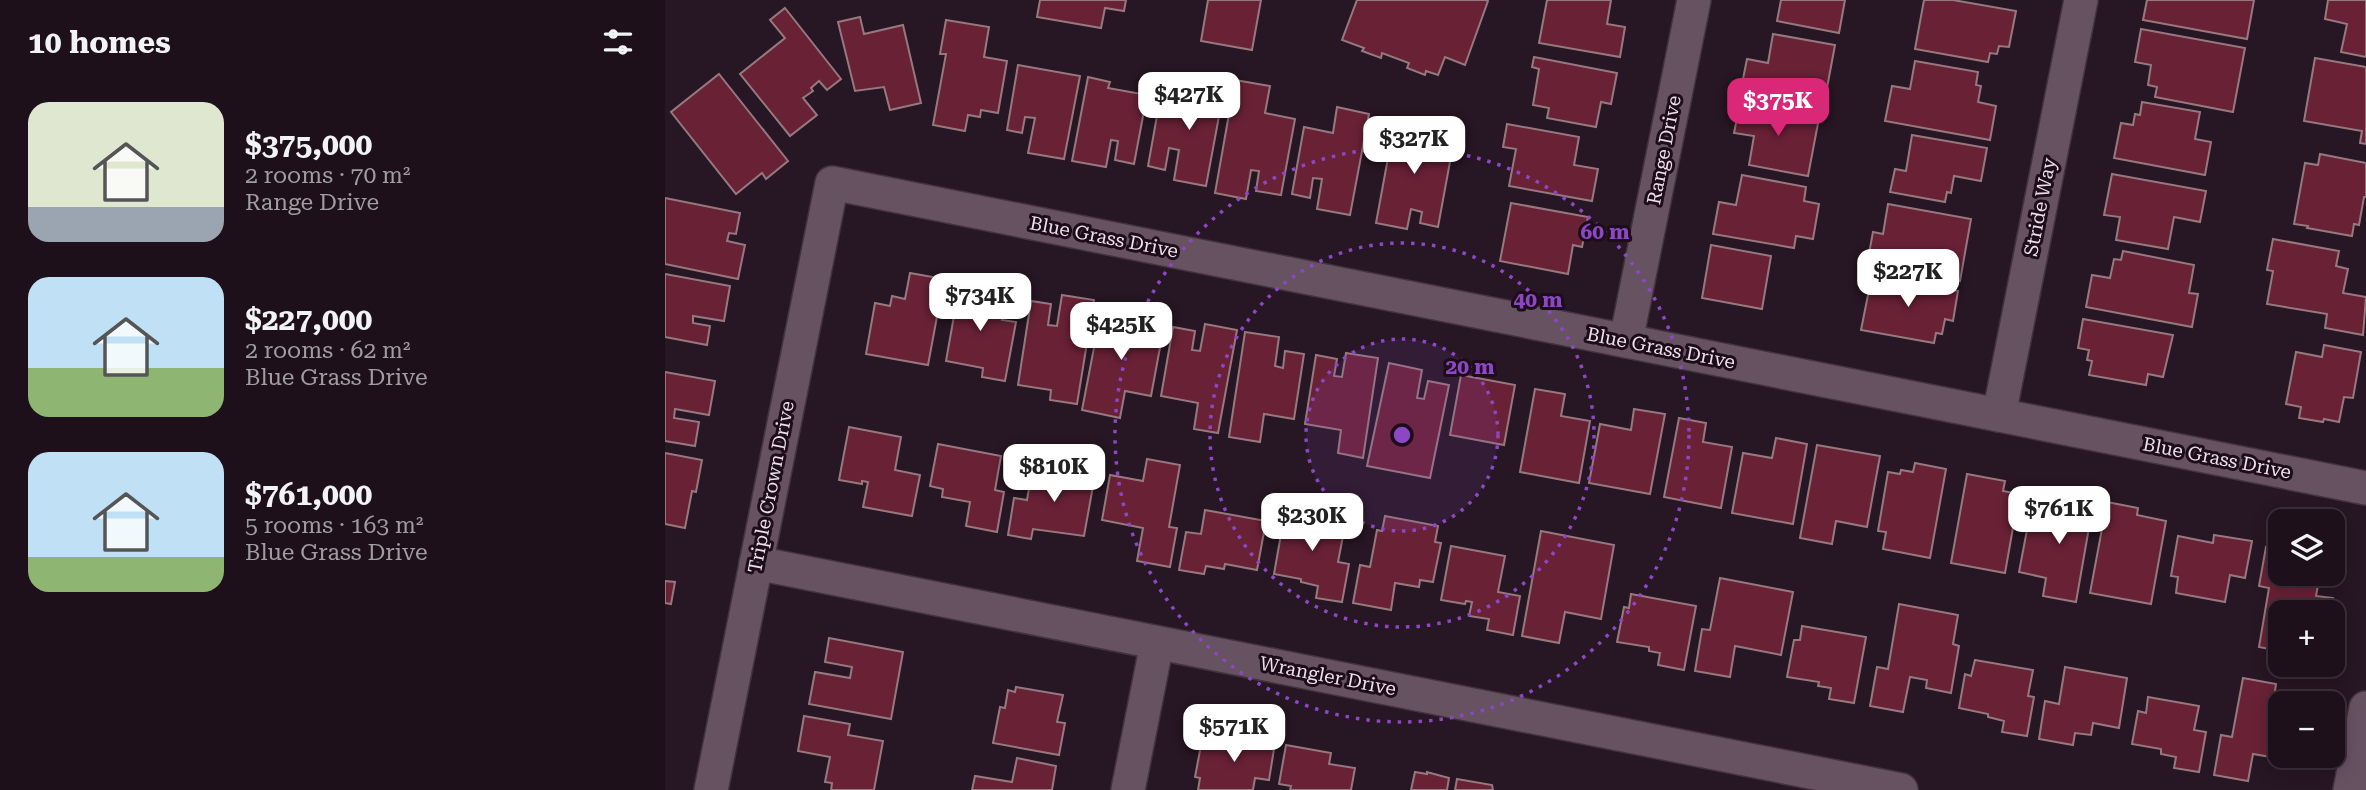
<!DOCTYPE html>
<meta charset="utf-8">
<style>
body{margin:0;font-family:"Roboto Serif",serif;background:#251923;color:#f1f3f6;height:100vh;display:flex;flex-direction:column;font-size:26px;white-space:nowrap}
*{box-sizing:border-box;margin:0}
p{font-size:23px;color:#a09da2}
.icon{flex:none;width:38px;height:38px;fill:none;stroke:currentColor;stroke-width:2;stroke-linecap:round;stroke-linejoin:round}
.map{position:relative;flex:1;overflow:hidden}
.drawer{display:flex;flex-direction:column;background:#1d101a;width:665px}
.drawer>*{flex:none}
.buttons{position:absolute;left:1603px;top:509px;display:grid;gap:14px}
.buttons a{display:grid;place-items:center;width:77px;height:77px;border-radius:14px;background:#1d101a;box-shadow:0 4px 18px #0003,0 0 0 2px #3b3039;font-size:35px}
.price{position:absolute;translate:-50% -60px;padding:0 16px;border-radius:14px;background:#fff;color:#222;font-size:23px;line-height:46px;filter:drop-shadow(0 2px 4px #0008)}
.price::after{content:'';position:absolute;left:50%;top:42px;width:21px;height:16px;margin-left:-10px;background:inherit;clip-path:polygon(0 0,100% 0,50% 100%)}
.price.active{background:#db2777;color:#fff}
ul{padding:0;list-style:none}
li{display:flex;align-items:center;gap:21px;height:175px;padding:0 28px}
li span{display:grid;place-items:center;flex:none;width:196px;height:140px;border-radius:21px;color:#555}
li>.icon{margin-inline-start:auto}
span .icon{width:84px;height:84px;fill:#fffc;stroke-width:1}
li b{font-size:30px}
h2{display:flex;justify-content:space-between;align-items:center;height:84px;padding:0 28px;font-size:30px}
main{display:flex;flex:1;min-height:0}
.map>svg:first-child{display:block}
.building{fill:#692136;stroke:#96797e;stroke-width:2}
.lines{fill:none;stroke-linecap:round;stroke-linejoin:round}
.minor-casing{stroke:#40343d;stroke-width:36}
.minor{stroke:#675262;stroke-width:33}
.ring{fill:none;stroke:#8c47c5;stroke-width:3.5;stroke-dasharray:3.5 7}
.labels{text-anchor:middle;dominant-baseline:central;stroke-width:6;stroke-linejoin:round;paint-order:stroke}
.street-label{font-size:19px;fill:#ece0e9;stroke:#1d0d1a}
.centre{fill:#8c47c5;stroke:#1d0d1a;stroke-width:3.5}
.ring-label{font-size:21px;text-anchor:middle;font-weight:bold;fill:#8c47c5;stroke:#1d0d1a;stroke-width:6;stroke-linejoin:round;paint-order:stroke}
</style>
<main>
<section class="drawer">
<h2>10 homes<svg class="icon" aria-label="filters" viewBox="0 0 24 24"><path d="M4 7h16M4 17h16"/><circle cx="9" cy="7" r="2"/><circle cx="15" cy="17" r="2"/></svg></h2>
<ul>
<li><span style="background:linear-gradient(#dfe7d0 75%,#9aa5b1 0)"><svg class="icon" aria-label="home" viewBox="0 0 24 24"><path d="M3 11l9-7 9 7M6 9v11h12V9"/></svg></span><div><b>$375,000</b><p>2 rooms · 70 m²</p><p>Range Drive</p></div></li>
<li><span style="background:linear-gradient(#bfe0f5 65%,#8fb573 0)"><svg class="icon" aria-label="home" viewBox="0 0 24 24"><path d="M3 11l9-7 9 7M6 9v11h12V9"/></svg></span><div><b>$227,000</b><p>2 rooms · 62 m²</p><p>Blue Grass Drive</p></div></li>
<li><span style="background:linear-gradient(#bfe0f5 75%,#8fb573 0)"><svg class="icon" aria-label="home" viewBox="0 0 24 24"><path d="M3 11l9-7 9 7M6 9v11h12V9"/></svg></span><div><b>$761,000</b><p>5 rooms · 163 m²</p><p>Blue Grass Drive</p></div></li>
</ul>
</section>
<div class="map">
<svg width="1701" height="790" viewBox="0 0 1701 790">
<rect width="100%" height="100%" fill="#271623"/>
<g class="building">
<polygon points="375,0 461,0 459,11 440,8 436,28 372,17"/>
<polygon points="543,0 596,0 587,50 536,41"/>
<polygon points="692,0 821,0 823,1 800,65 780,57 773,75 761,71 760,75 742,68 744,63 717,53 716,58 697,51 699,48 677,40"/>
<polygon points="882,0 946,0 942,24 960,27 955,57 874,43"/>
<polygon points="1116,0 1180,0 1174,33 1112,21"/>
<polygon points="1259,0 1288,0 1351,11 1344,47 1334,46 1332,54 1325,53 1323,62 1250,49"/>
<polygon points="1482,0 1589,0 1582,39 1478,20"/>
<polygon points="1663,0 1701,0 1701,57 1676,52 1682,24 1660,19"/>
<polygon points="120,8 176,79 162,90 154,81 146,88 148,91 138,98 152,115 125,136 75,74 120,38 105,20"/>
<polygon points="195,17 199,34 238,25 256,103 225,110 219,87 190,91 173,22"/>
<polygon points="281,20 324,27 319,57 342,61 333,113 316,110 315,117 303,115 300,131 268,125 281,54 275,54"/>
<polygon points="1476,29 1580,48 1568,112 1490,97 1492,87 1483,85 1486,65 1470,62"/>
<polygon points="1108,34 1170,45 1159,104 1076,89 1082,59 1103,63"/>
<polygon points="869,57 952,73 946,104 936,102 931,127 882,118 884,108 868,105 874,69 867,67"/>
<polygon points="1650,58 1701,67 1701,144 1695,143 1697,131 1639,121"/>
<polygon points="1250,61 1313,72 1311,85 1316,86 1313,102 1331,106 1325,140 1220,121 1227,86 1245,89"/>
<polygon points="353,65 415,76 399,159 363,153 370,118 360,117 357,133 342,130"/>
<polygon points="54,74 123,161 101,179 97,173 71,194 6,112"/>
<polygon points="423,77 445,82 443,88 482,95 469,164 450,160 453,141 446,140 441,167 407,161"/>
<polygon points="529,79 560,84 541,186 509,180 514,150 504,148 500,170 483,166 495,99 525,104"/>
<polygon points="570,80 605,86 600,113 630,119 616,195 591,191 594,171 586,170 581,199 550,193"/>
<polygon points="1477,102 1535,112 1530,139 1546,142 1540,175 1449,158 1456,123 1468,125 1470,114 1475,115"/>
<polygon points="1075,103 1154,118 1143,176 1084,165 1089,136 1069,133"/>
<polygon points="672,107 704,114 685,215 652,209 657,179 648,178 645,198 627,194 639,127 668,133"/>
<polygon points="730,120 763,126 762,135 789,140 773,227 755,223 757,212 746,209 742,229 711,223"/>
<polygon points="842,124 914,137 909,165 933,169 927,201 844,186 851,149 838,147"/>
<polygon points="1247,135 1322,148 1316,181 1289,176 1286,193 1282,192 1280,202 1225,192 1230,169 1241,171"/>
<polygon points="1655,154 1701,163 1701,197 1699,197 1694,225 1689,224 1687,236 1642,228 1643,226 1629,224 1640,163 1653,165"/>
<polygon points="1447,174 1541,191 1535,222 1509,217 1503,249 1451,240 1455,217 1439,215"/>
<polygon points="1077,175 1141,187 1139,201 1154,204 1148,239 1131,236 1129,248 1048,234 1054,202 1071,205"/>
<polygon points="0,198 75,213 71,234 64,233 62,241 80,245 73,279 0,264"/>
<polygon points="846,203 923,217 917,247 908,245 903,274 835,261"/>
<polygon points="1223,204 1306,219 1295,281 1202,264 1208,232 1218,234"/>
<polygon points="1608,239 1674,251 1671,266 1683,269 1678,293 1701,297 1698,335 1660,328 1662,314 1602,304 1608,271 1602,270"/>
<polygon points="1046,245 1106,256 1097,309 1037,298"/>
<polygon points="1458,251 1529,265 1524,293 1533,294 1527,327 1421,307 1427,275 1445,278 1449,259 1456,260"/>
<polygon points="245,273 279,279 263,365 201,354 210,303 225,306 227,296 240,299"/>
<polygon points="0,274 65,286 59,321 28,316 28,323 45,326 42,345 0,337"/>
<polygon points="1207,275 1293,291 1288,321 1280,319 1277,334 1271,333 1269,343 1196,330"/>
<polygon points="295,282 330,289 325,313 338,316 337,320 351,322 340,381 317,377 318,368 281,361"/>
<polygon points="397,295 429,300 412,404 385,400 386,390 353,385 366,301 386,304 383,325 392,326"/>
<polygon points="437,306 470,312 466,331 476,333 478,322 499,326 486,396 460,391 455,418 417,410"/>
<polygon points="1418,319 1508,335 1498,377 1483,374 1481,385 1424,375 1427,361 1422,360 1424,350 1413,348"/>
<polygon points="540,324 572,330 553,433 529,429 533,403 496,396 508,327 530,331 527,350 535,351"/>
<polygon points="580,332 614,337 610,366 618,368 620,351 639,354 629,419 599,414 595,442 564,437"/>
<polygon points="1659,345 1696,352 1688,398 1679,397 1674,422 1659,419 1658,422 1634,418 1636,407 1621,404 1631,352 1657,357"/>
<polygon points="681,353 713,358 698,458 673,453 676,430 640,424 651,355 672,359 669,376 677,377"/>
<polygon points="724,363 757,370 752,398 759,399 763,381 784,385 765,478 702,466"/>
<polygon points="0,372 50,381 44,415 10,409 9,418 34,422 30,446 0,441"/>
<polygon points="796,375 850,385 839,445 785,435"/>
<polygon points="870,389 900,394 896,416 925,421 914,483 855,472"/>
<polygon points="969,409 1000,414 985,494 924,483 935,424 966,430"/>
<polygon points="1014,418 1041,423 1038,442 1067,447 1056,508 999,497"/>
<polygon points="184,427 236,437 230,470 255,475 247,516 198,507 203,482 197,481 197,484 174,480"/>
<polygon points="1111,438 1142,444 1128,524 1067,513 1078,453 1107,458"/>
<polygon points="273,444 336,456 330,490 339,492 332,532 301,526 305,502 277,497 278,489 265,486"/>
<polygon points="1152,445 1215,456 1202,527 1171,521 1167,544 1135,538"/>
<polygon points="0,453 37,460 31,492 27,491 20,528 0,524"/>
<polygon points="482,459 515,465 504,527 512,528 505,567 472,561 478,528 437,520 445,475 478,481"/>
<polygon points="1250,463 1281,469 1265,558 1218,549 1221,532 1213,531 1223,472 1235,474 1236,470 1248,472"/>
<polygon points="378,466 430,475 419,536 368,529 366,539 343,535 349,498 362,500 367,471 377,472"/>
<polygon points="1302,474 1340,481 1338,491 1354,494 1340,573 1286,563"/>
<polygon points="1396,493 1429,499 1411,602 1378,596 1381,578 1354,572 1365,514 1376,517 1378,508 1393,511"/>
<polygon points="1442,502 1473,508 1472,515 1501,521 1486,604 1425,593"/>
<polygon points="621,506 665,513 662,533 678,536 673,562 684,564 677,602 651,598 653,586 636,582 636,579 609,574"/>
<polygon points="540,510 601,521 592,570 560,564 559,569 541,566 539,574 514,570 521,532 536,534"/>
<polygon points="720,516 773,526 770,542 776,543 768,582 755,580 754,587 730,583 726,610 688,603 695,565 705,567 712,530 717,531"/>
<polygon points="876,531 949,545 936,619 900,612 894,643 857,636"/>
<polygon points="1549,535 1587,541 1580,578 1565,575 1560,602 1511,593 1513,577 1506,576 1513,536 1548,543"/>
<polygon points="786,546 840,556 833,592 855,596 848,635 822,630 824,619 804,616 807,602 801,601 800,604 776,600"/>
<polygon points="1601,547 1615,550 1615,574 1630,574 1629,580 1653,585 1651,596 1668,598 1666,612 1615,612 1615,651 1594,647 1604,588 1594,586"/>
<polygon points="1055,578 1128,592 1116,655 1070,646 1065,677 1030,671 1037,629 1045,630"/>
<polygon points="0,581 10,582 6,604 0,603"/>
<polygon points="966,594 1031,606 1019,670 993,665 995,653 984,651 984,647 952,642 959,607 964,608"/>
<polygon points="1234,604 1293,615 1288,644 1294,646 1286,693 1261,688 1262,680 1245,677 1238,712 1205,706 1212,667 1223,669"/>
<polygon points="1137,626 1201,637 1189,703 1164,699 1166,688 1153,686 1154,682 1122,677 1129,640 1135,640"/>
<polygon points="164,638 238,652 226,719 144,704 150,672 185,678 187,667 160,662"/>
<polygon points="1310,660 1368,670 1363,696 1369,697 1362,736 1337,732 1339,721 1323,717 1323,714 1294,708 1300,674 1306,676"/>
<polygon points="1400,667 1462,678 1454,728 1428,723 1426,735 1410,733 1408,745 1374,739 1380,701 1394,704"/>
<polygon points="1578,678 1611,684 1608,705 1615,706 1615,756 1630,756 1629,761 1588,754 1583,781 1549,775 1556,735 1567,737"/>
<polygon points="351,687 398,695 392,722 400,723 394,755 328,743 335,707 340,708 343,690 350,692"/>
<polygon points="1483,697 1534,706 1529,730 1541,732 1534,772 1509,768 1511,757 1496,754 1496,749 1467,744 1473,711 1481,713"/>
<polygon points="139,716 185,724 183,735 218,741 209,790 166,790 167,783 160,782 165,757 133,751"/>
<polygon points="564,735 610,743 604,780 590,778 588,790 533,790 535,778 530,777 537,740 563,744"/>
<polygon points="621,745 666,753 664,764 690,768 686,790 625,790 626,786 614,784"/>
<polygon points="352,758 391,766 387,790 307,790 310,776 347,782"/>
<polygon points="750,772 762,774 762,772 784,778 782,790 746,790"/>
<polygon points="792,779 827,785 828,790 790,790"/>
</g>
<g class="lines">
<g class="minor-casing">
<g id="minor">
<polyline points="961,341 1029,0"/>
<polyline points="1334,415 1416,0"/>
<polyline points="91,563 1236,790"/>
<polyline points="46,790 167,183 1701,488"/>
<polyline points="463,790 492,643"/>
<polyline points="1685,790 1701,708"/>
</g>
</g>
<use href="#minor" class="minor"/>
</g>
<circle cx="737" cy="435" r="96" fill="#8c47c5" fill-opacity=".12"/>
<g class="ring">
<circle cx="737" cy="435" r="96"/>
<circle cx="737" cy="435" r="192"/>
<circle cx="737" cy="435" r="287"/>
</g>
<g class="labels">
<g class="street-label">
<text transform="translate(999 150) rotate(-79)">Range Drive</text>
<text transform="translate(1375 207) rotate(-79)">Stride Way</text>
<text transform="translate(439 237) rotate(11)">Blue Grass Drive</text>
<text transform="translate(996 348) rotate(11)">Blue Grass Drive</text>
<text transform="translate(1552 458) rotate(11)">Blue Grass Drive</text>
<text transform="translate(106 487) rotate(-79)">Triple Crown Drive</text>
<text transform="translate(663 676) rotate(11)">Wrangler Drive</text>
</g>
</g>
<circle cx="737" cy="435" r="10" class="centre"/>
<g class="ring-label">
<text x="940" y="239">60 m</text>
<text x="873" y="307">40 m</text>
<text x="805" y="374">20 m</text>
</g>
</svg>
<div class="buttons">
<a><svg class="icon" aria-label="layers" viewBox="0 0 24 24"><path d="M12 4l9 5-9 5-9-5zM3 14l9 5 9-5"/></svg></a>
<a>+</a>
<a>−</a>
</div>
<b class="price" style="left:524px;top:132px">$427K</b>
<b class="price active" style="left:1113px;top:138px">$375K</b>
<b class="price" style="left:749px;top:176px">$327K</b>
<b class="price" style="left:1243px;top:309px">$227K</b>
<b class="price" style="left:315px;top:333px">$734K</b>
<b class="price" style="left:456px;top:362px">$425K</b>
<b class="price" style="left:389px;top:504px">$810K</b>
<b class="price" style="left:1394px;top:546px">$761K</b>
<b class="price" style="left:647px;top:553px">$230K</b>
<b class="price" style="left:569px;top:764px">$571K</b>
</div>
</main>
